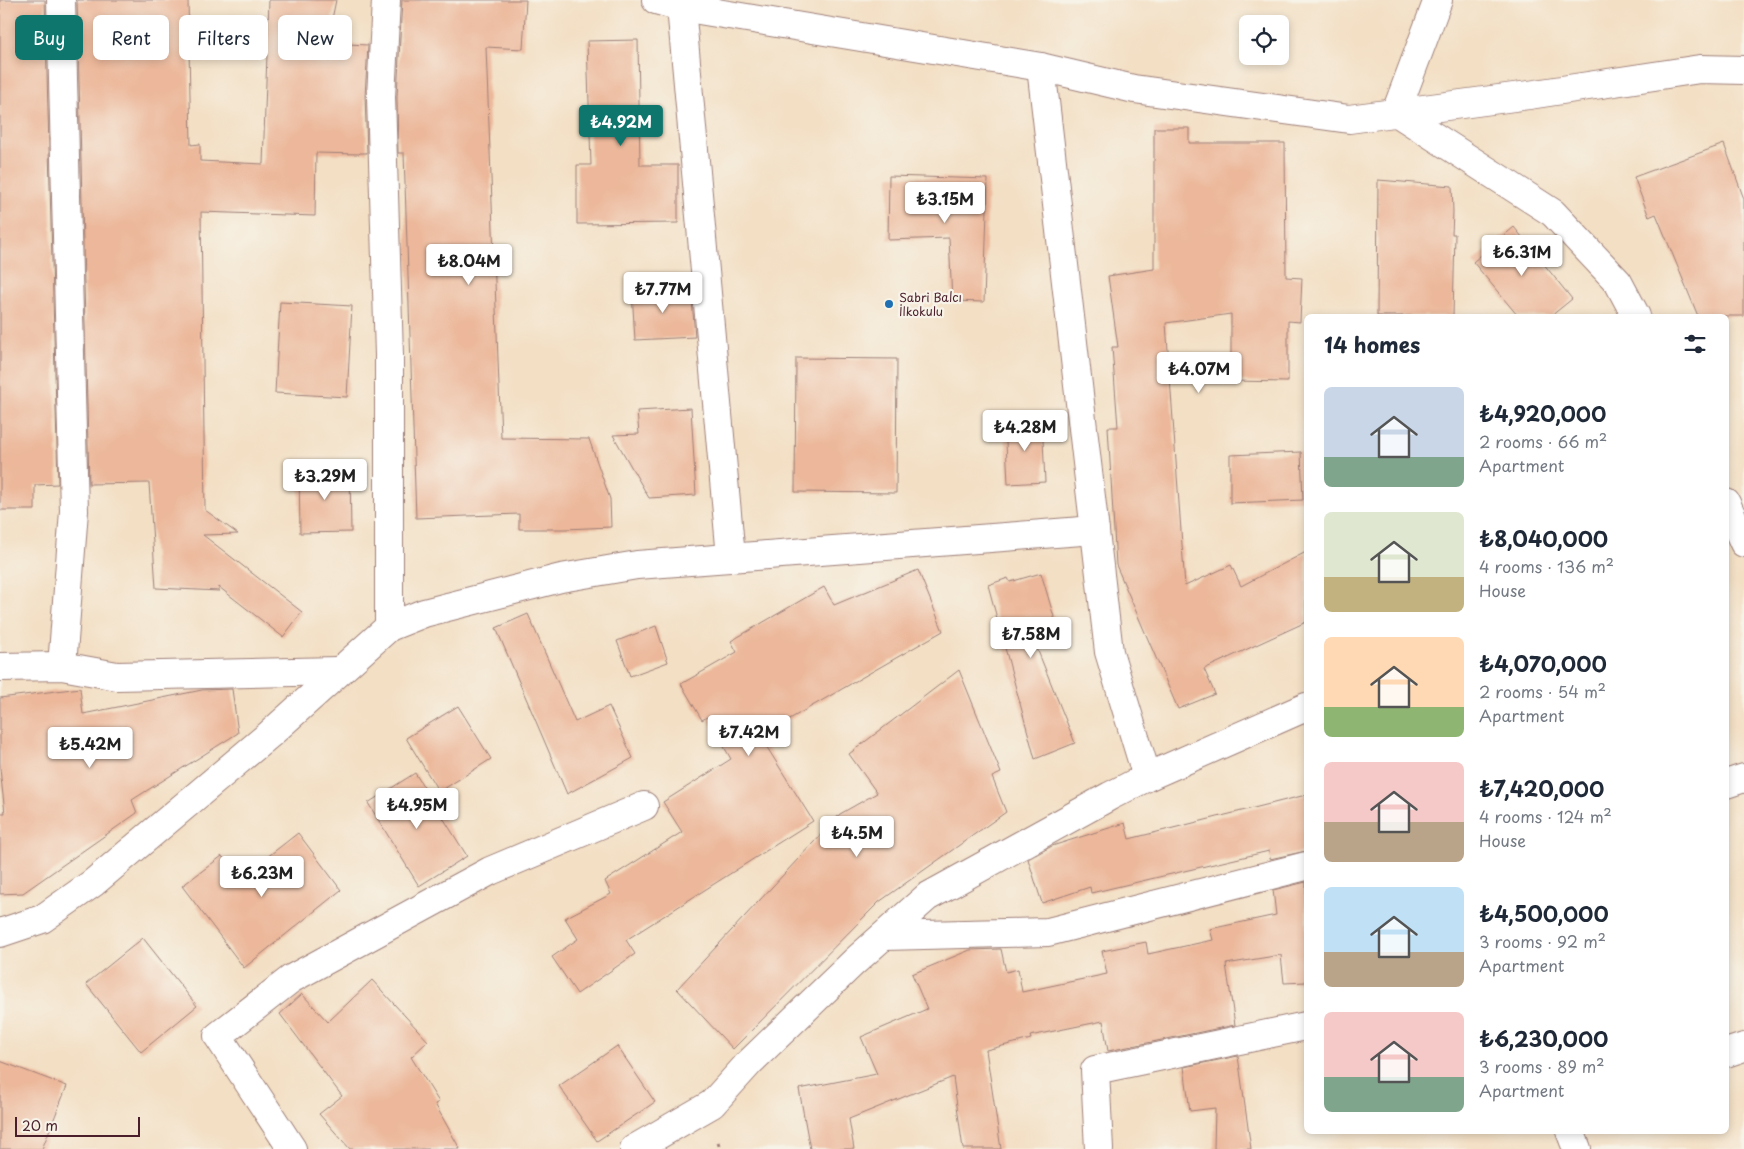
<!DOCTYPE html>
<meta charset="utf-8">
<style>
body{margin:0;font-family:"Playpen Sans",sans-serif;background:#f2f2f3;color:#1f2937;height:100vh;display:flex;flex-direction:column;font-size:19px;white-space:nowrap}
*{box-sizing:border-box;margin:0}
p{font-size:16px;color:#747a83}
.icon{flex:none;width:28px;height:28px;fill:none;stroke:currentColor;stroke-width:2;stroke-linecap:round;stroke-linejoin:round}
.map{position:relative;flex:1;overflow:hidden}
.details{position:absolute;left:1304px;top:314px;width:425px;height:820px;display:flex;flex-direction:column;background:#fff;border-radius:8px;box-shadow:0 2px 8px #0003}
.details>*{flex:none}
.hud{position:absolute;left:15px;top:15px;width:475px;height:45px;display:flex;gap:10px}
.buttons{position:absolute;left:1239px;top:15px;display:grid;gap:10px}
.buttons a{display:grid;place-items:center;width:50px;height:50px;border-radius:8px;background:#fff;box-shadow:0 2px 8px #0003;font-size:25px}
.scale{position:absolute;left:15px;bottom:12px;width:125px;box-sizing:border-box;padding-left:5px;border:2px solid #4a1f2b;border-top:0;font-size:14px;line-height:18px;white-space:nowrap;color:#4a1f2b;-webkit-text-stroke:4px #f7f3e8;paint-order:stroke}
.price{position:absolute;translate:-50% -42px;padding:0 11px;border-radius:5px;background:#fff;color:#222;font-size:16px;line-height:32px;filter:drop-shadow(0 1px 2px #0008)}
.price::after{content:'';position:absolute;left:50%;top:30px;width:15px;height:11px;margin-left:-8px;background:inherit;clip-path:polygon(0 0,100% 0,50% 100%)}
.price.active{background:#0f766e;color:#fff}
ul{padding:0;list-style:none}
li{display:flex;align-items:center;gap:15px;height:125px;padding:0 20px}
li span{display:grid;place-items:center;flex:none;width:140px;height:100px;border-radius:8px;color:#555}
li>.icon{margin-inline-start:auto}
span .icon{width:60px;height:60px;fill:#fffc;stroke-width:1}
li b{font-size:21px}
h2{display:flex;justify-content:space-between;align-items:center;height:60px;padding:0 20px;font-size:21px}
.pill{padding:0 18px;border-radius:8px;background:#fff;box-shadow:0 2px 8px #0003;font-size:18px;line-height:45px}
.pill.active{background:#0f766e;color:#fff}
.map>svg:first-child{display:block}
.building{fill:#ecb79a}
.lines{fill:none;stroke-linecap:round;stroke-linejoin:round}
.minor-casing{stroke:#9e7f78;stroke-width:30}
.tertiary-casing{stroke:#9e7f78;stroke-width:30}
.path{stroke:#9e7f78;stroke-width:3;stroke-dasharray:4 4;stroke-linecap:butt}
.minor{stroke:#fff;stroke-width:28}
.tertiary{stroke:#fff;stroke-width:28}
.poi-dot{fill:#1f6fb2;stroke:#f7f3e8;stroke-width:2}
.labels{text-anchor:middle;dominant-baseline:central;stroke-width:4.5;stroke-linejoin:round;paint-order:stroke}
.poi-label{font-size:12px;fill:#4a1f2b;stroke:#f7f3e8;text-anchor:start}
</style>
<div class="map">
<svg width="1744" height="1149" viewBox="0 0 1744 1149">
<rect width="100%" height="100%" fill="#f7f3e8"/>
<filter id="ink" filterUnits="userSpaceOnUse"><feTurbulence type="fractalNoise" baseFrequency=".02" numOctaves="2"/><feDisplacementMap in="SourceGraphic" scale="10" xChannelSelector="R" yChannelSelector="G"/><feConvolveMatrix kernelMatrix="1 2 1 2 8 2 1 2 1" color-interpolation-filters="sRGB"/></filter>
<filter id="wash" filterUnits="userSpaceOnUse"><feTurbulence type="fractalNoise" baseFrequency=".0096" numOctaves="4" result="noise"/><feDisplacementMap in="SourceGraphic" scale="20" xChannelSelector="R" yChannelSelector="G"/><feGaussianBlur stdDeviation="1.12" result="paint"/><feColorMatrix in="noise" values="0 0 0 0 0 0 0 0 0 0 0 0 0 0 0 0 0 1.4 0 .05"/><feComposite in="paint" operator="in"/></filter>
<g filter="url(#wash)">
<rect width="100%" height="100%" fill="#f3dfc4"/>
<g id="blocks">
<g class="building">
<polygon points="0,0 45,0 58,484 35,485 35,510 0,510"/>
<polygon points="77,0 188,0 191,145 200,144 200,161 263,164 269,0 336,0 327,43 368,45 365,96 367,153 360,153 359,154 316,153 315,216 201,212 205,510 238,534 203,535 302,612 283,637 219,587 219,591 156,588 149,483 89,484"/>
<polygon points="402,0 526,0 523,49 486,47 501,438 589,439 610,499 611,527 565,529 519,529 519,514 416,518 404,153 398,153 397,97"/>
<polygon points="638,40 640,165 678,165 678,223 577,224 577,165 591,165 587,41"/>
<polygon points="1154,128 1189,128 1189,143 1285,143 1286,277 1302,278 1300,322 1288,321 1288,382 1231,381 1231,314 1166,323 1185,586 1231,565 1241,586 1306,552 1306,622 1204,669 1215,694 1178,709 1116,565 1108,427 1118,427 1112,347 1118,347 1108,276 1154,269"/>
<polygon points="1724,144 1744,199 1744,316 1698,316 1656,214 1649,217 1634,177"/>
<polygon points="889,176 988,179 984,302 952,301 949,238 888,240"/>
<polygon points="1378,180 1452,186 1453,212 1452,234 1455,234 1453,316 1377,316"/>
<polygon points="1514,227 1572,299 1551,316 1518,316 1473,262"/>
<polygon points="691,288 695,337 635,340 632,292"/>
<polygon points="280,302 352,306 347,397 275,393"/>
<polygon points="796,358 897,359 896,493 795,492"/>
<polygon points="691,408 696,495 649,498 613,435 639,434 637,411"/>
<polygon points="1042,419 1045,482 1008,484 1005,421"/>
<polygon points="1301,452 1303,500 1230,503 1230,455"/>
<polygon points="299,469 350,469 351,532 300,533"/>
<polygon points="918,570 943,631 760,736 813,821 626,940 635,954 577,994 552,957 578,939 565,918 611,894 605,881 682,832 663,802 731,759 707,717 702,720 681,684 737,652 731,641 824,587 834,605"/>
<polygon points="1041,573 1059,634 1034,641 1075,743 1035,759 988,585 1008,578 1010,582"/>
<polygon points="528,614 575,722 609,706 633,758 567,794 496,628"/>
<polygon points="656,626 668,662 630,676 617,641"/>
<polygon points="959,670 1001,773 992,777 1006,812 879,902 733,1049 677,989 840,814 877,793 849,754"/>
<polygon points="80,688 83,714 202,690 232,689 238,733 132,800 137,813 23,893 0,894 0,813 5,813 0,769 0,698"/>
<polygon points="458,706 491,759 439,792 406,738"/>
<polygon points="415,773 467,856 419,886 368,803"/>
<polygon points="1306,795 1306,851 1270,859 1269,851 1091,893 1090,887 1042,903 1028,859 1052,846 1125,823 1129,839"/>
<polygon points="298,833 341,890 244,968 182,886 222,856 239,879"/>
<polygon points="1306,882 1306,982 1284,983 1281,955 1226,964 1235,1025 1108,1051 1103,1021 1030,1036 1031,1039 986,1050 1001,1149 963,1149 953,1077 849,1119 854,1149 810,1149 799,1089 877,1074 861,1037 927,1009 912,974 970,950 1001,949 1006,972 1018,969 1022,992 1107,974 1102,951 1146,942 1148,954 1213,940 1210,929 1276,915 1273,890"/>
<polygon points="143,938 197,1006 141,1052 86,984"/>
<polygon points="372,980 428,1041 411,1057 439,1102 435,1104 460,1149 350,1149 319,1114 342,1096 280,1014 302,994 328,1022"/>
<polygon points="617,1046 655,1102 597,1141 559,1086"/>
<polygon points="1238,1056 1251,1149 1214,1149 1215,1108 1190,1111 1184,1067"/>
<polygon points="0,1061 67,1086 42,1149 0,1149"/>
</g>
</g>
</g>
<g filter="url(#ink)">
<use href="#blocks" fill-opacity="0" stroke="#9e7f78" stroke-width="1"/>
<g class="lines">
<g class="minor-casing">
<g id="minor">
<polyline points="61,0 74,511 62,666"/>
<polyline points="386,0 381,97 389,355 389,627"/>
<polyline points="682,0 681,7 731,557"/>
<polyline points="1438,0 1396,112 1553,213 1618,282 1636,316"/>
<polyline points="1041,67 1109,652 1147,777"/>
<polyline points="1726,503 1744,543"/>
<polyline points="0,667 62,666 117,676 338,671"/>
<polyline points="1726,784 1744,778"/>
<polyline points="0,933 42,919 93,883 270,734 389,627 424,613 561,578 637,565 1095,530"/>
<polyline points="884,936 1048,932 1306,866"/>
<polyline points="1726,1053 1744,1047"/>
<polyline points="1570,1131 1577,1149"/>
<polyline points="292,1149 218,1036 291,979 490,871 644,806"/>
<polyline points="634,1149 712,1104 749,1063 854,962 927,897 1110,796 1147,777 1306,707"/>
<polyline points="1099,1149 1095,1070 1306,1026"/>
</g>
</g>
<g class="tertiary-casing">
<polyline id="tertiary" points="656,0 681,7 1041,67 1134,89 1349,119 1529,95 1700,69 1744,70"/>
</g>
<polyline class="path" points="718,1142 720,1149"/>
<use href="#minor" class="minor"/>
<use href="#tertiary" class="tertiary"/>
</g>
</g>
<circle class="poi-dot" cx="889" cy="304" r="5"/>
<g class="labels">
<g class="poi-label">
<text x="899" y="297">Sabri Balcı<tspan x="899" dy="14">İlkokulu</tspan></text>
</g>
</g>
</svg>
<div class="buttons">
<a><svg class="icon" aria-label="locate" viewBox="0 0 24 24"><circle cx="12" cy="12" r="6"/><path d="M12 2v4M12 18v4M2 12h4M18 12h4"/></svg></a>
</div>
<div class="scale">20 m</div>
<b class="price active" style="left:621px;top:147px">₺4.92M</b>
<b class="price" style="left:945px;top:224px">₺3.15M</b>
<b class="price" style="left:1522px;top:277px">₺6.31M</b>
<b class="price" style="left:469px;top:286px">₺8.04M</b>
<b class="price" style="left:663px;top:314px">₺7.77M</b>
<b class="price" style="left:1199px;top:394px">₺4.07M</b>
<b class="price" style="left:1025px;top:452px">₺4.28M</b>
<b class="price" style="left:325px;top:501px">₺3.29M</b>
<b class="price" style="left:1031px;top:659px">₺7.58M</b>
<b class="price" style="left:749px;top:757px">₺7.42M</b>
<b class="price" style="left:90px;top:769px">₺5.42M</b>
<b class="price" style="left:417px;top:830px">₺4.95M</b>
<b class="price" style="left:857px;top:858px">₺4.5M</b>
<b class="price" style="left:262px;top:898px">₺6.23M</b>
<div class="hud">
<a class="pill active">Buy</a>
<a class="pill">Rent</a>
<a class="pill">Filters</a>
<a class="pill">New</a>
</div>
<section class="details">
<h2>14 homes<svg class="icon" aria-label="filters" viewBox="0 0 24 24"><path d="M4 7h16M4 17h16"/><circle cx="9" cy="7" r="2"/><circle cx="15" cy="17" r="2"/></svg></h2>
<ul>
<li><span style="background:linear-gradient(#c9d6e8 70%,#7fa58c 0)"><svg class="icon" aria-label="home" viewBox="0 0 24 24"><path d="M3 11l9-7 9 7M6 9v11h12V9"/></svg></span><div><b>₺4,920,000</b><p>2 rooms · 66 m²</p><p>Apartment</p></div></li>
<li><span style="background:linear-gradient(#dfe7d0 65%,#c2b280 0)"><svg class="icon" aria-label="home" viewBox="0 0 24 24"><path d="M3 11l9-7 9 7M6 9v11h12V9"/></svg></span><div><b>₺8,040,000</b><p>4 rooms · 136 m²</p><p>House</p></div></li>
<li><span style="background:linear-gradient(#ffd9b3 70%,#8fb573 0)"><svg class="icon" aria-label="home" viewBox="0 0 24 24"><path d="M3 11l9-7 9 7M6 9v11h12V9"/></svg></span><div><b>₺4,070,000</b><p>2 rooms · 54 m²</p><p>Apartment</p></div></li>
<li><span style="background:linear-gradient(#f6c9c9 60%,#b9a48a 0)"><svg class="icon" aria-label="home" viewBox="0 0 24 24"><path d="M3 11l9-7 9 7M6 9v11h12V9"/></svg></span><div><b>₺7,420,000</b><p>4 rooms · 124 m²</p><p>House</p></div></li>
<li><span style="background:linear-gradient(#bfe0f5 65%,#b9a48a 0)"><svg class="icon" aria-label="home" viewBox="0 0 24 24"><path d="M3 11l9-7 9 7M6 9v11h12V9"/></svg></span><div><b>₺4,500,000</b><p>3 rooms · 92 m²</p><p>Apartment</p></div></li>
<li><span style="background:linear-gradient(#f6c9c9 65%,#7fa58c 0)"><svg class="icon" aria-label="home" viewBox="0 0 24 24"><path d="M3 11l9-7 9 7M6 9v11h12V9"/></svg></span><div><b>₺6,230,000</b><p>3 rooms · 89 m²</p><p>Apartment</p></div></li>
</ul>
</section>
</div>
